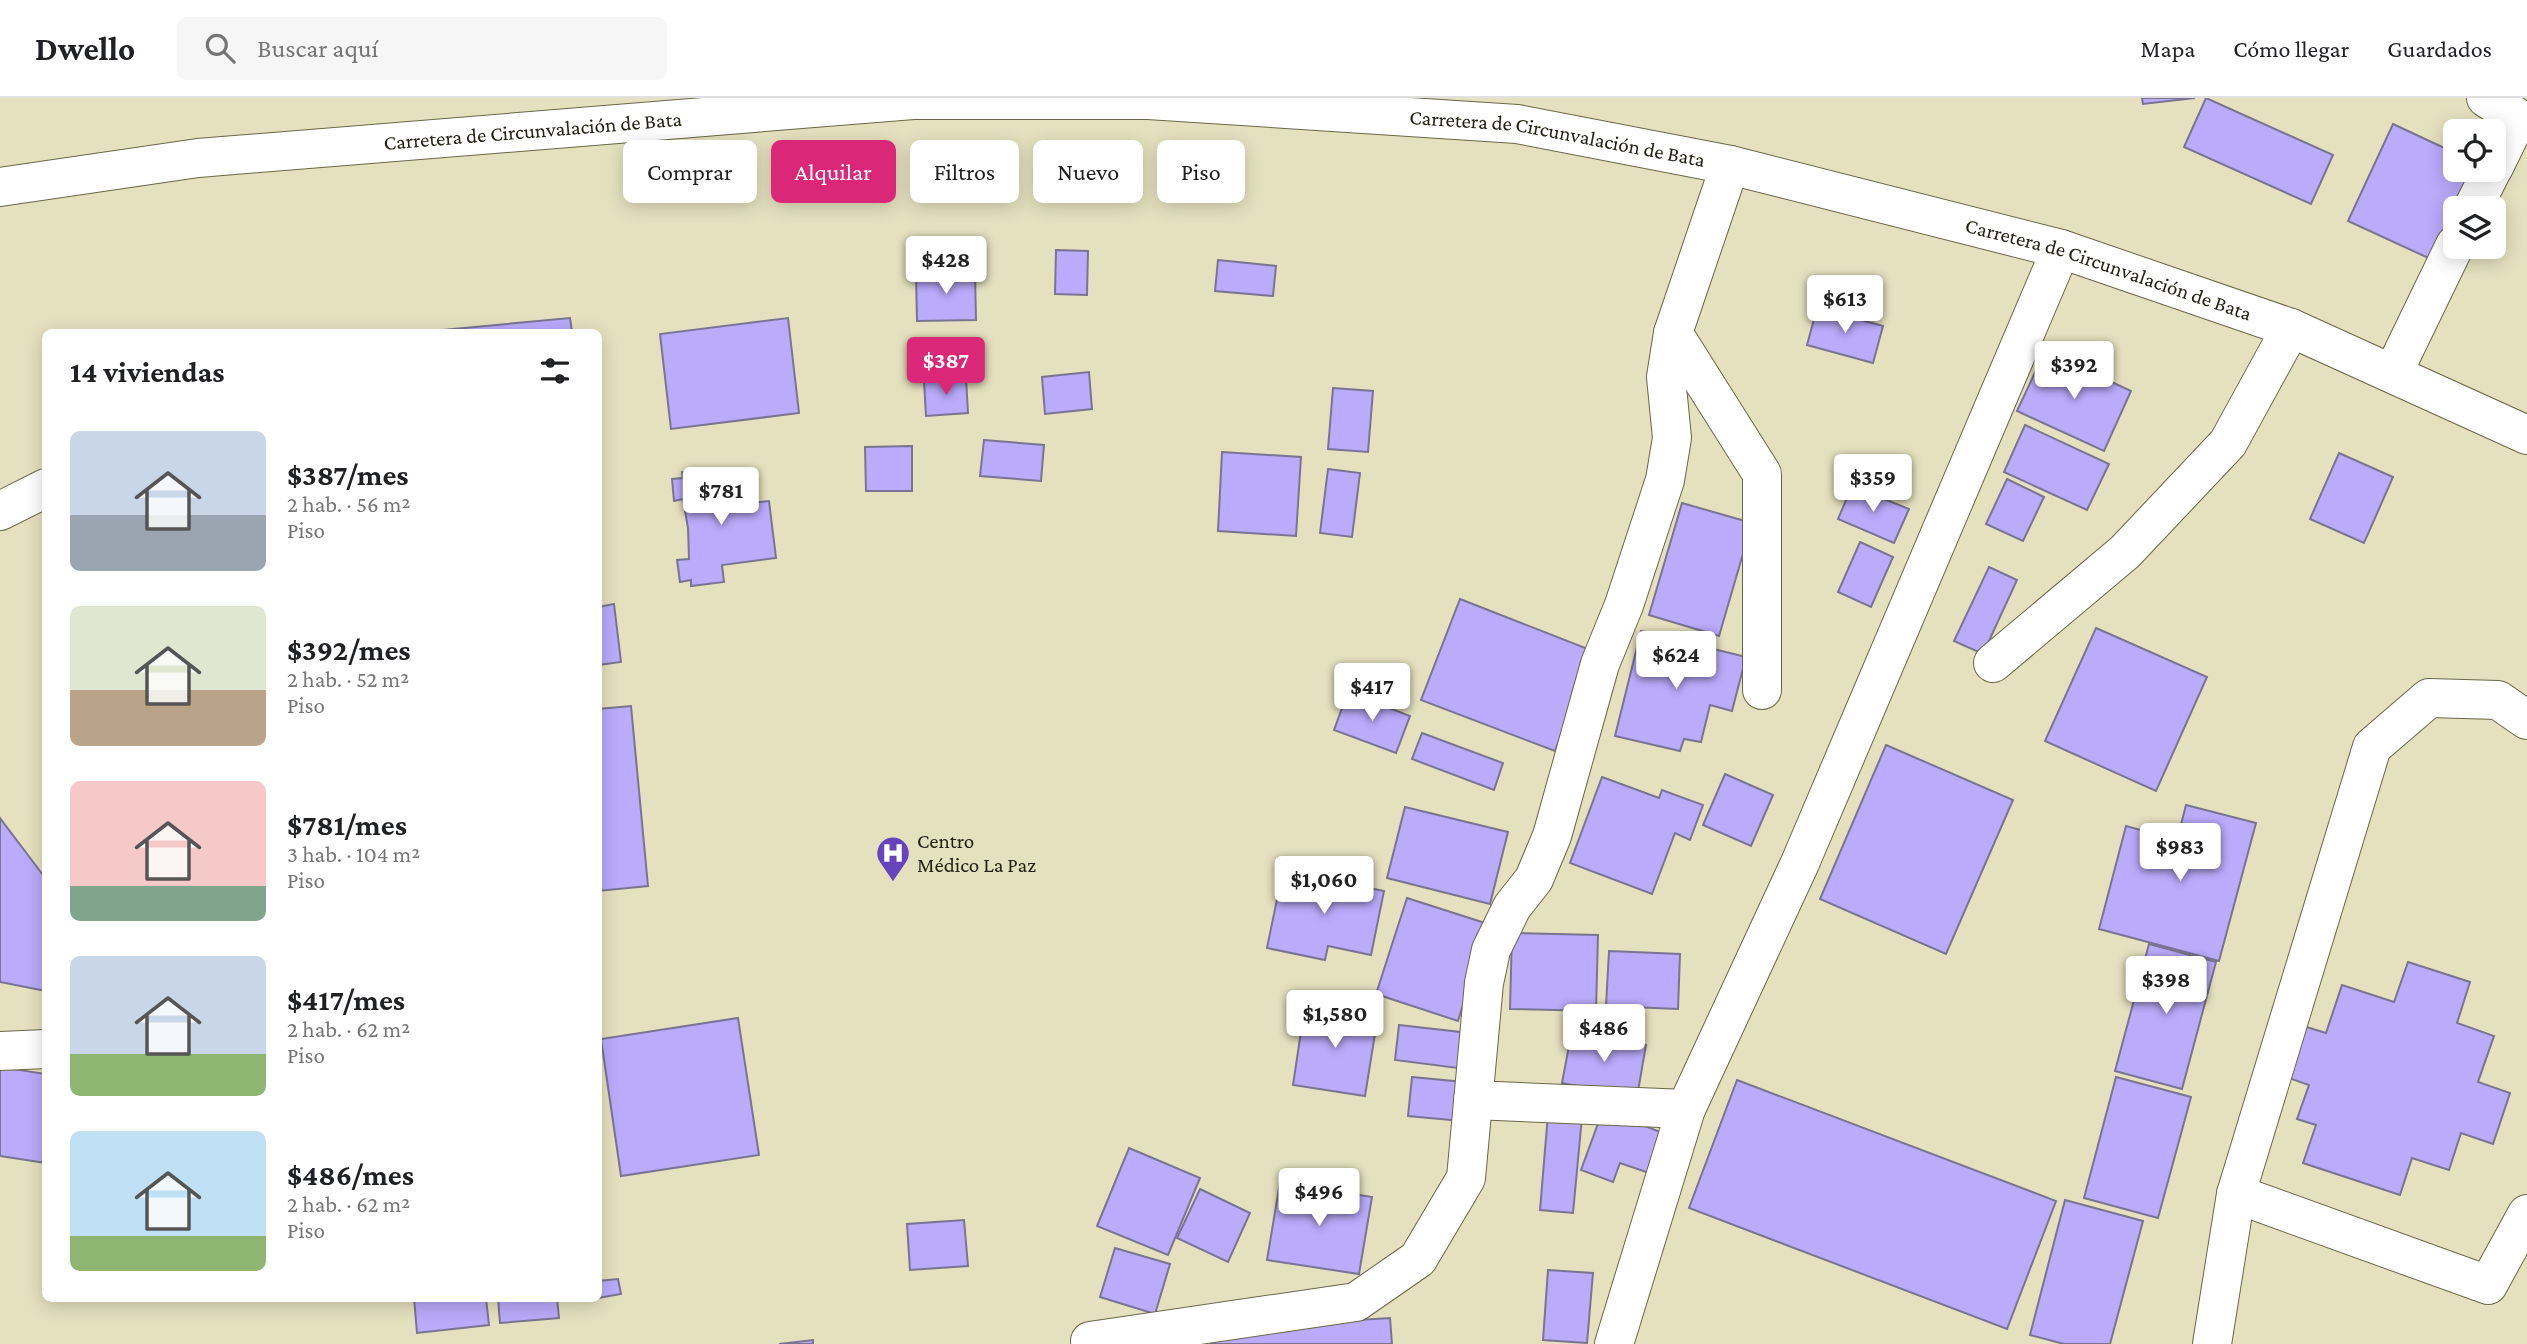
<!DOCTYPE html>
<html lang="es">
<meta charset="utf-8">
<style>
body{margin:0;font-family:"Crimson Pro",serif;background:#f6f6f6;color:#202124;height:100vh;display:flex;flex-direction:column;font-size:26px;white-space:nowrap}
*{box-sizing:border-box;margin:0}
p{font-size:23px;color:#757577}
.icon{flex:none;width:38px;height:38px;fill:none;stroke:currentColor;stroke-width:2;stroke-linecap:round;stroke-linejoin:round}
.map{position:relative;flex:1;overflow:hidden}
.drawer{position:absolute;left:42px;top:231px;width:560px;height:973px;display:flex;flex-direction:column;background:#fff;border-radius:10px;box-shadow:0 4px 18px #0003}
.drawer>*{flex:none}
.banner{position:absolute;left:623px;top:42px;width:665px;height:63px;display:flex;gap:14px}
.fabs{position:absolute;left:2443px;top:21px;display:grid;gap:14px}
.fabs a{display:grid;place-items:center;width:63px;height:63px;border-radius:10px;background:#fff;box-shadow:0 4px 18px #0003;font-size:35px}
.price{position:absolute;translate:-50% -60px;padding:0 16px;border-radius:7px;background:#fff;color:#222;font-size:23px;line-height:46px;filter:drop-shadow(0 2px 4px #0008)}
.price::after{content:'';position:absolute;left:50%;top:42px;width:21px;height:16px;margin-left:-10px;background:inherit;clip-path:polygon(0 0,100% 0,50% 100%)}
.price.current{background:#db2777;color:#fff}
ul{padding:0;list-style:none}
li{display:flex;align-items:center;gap:21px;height:175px;padding:0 28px}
li span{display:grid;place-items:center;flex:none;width:196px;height:140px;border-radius:10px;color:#555}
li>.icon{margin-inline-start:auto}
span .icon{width:84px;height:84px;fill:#fffc;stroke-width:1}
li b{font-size:30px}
h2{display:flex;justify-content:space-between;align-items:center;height:84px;padding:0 28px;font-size:30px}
.chip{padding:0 24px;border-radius:10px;background:#fff;box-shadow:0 4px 18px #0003;font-size:24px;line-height:63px}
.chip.current{background:#db2777;color:#fff}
header{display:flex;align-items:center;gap:42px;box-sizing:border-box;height:98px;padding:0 35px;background:#fff;border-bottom:2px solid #e0e0e0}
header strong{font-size:33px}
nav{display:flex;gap:38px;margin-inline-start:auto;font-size:24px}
.search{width:490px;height:63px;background:#f6f6f6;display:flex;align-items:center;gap:18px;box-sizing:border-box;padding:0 24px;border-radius:10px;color:#757577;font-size:26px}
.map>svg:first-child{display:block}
.building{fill:#baabfb;stroke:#797492;stroke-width:2}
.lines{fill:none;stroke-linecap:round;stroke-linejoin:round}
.minor-casing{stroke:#6a6748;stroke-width:40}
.major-casing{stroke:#6a6748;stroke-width:40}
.minor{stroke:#fff;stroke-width:38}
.major{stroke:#fff;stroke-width:38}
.labels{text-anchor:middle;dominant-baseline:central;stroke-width:7;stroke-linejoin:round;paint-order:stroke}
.street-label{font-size:21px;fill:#242215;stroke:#e5e1bf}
.poi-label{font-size:21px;fill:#242215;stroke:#e5e1bf;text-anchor:start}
</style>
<header>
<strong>Dwello</strong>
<div class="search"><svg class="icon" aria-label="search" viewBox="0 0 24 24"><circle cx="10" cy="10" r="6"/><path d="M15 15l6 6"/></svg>Buscar aquí</div>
<nav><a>Mapa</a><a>Cómo llegar</a><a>Guardados</a></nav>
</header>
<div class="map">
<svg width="2527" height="1246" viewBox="0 0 2527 1246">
<rect width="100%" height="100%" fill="#e5e1bf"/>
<g class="building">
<polygon points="2142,0 2195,0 2143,6"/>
<polygon points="2206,0 2333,57 2311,106 2184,49"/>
<polygon points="2393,26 2455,55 2455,72 2477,72 2455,110 2455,120 2435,163 2348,123"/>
<polygon points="1056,152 1088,153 1087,197 1055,196"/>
<polygon points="1218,162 1276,168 1273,198 1215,193"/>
<polygon points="975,174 976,222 917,223 916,175"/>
<polygon points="1817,210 1883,228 1873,265 1807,247"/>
<polygon points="570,220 572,234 421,234"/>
<polygon points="788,220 799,315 671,331 660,236"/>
<polygon points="2045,253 2131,293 2104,353 2017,313"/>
<polygon points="1089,274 1092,311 1045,316 1042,279"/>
<polygon points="966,280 968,315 926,318 924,283"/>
<polygon points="1333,290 1373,293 1368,354 1328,351"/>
<polygon points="2025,327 2109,366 2087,412 2004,374"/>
<polygon points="984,342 1044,347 1041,383 980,378"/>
<polygon points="912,348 912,393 866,393 865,349"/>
<polygon points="1222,354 1301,359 1296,438 1218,433"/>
<polygon points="2339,355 2393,379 2364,445 2310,421"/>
<polygon points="714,370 717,389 750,384 752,405 769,403 776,460 722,467 724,484 691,488 691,482 680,484 677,462 689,461 688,430 683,401 674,403 672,381 683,380 682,374"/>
<polygon points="1328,371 1360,375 1352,439 1320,435"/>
<polygon points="2007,381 2044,399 2023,443 1986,426"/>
<polygon points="1852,388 1909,411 1894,445 1838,421"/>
<polygon points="1682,405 1752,425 1719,538 1649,517"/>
<polygon points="1860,444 1893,459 1871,509 1838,494"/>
<polygon points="1989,469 2017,482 1983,556 1954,543"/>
<polygon points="1460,501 1593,553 1555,653 1421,602"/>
<polygon points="614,506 621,564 598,567 598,509"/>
<polygon points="2096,530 2207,579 2156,693 2045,643"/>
<polygon points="1641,533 1746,559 1732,613 1710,607 1701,644 1684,641 1680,653 1615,638"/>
<polygon points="1348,594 1410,618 1396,655 1334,632"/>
<polygon points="631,608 648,788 598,793 598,611"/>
<polygon points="1422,635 1503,665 1494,692 1412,661"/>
<polygon points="1886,647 2013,702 1946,856 1820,801"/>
<polygon points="1725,676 1773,697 1751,748 1703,727"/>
<polygon points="1602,679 1659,700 1662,692 1703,707 1690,742 1675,735 1652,796 1570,765"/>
<polygon points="2186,707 2256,725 2219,863 2099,831 2126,728 2177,742"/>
<polygon points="1405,709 1508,734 1490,806 1387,780"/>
<polygon points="0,720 46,781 46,893 0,884"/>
<polygon points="1283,772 1384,793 1371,857 1328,848 1325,862 1267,850"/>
<polygon points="1407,800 1488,826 1458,923 1376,896"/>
<polygon points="1512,835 1598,837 1596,913 1510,911"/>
<polygon points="2149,846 2216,864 2182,991 2115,973"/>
<polygon points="1609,853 1680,856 1678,911 1606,908"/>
<polygon points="2408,864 2470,884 2457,925 2494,938 2478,984 2510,995 2493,1046 2461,1035 2449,1072 2412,1060 2400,1097 2303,1065 2316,1027 2297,1021 2309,987 2283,978 2300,927 2326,935 2342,887 2394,904"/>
<polygon points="1305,907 1378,917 1365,998 1293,987"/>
<polygon points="738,920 759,1057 621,1078 601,941"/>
<polygon points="1399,927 1469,935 1465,971 1395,962"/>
<polygon points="1572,932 1646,947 1637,999 1562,985"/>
<polygon points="0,969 46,976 46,1065 0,1058"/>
<polygon points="1412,979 1464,984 1461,1023 1408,1018"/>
<polygon points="2116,979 2191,999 2158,1120 2084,1100"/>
<polygon points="1737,982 2056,1103 2007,1231 1689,1110"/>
<polygon points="1603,1012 1671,1038 1655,1077 1620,1065 1613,1084 1581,1072"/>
<polygon points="1548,1016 1582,1019 1573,1115 1540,1112"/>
<polygon points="1129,1050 1200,1080 1168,1157 1097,1128"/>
<polygon points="1280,1084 1372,1099 1359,1176 1267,1162"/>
<polygon points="1200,1091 1250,1115 1228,1164 1177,1140"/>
<polygon points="2065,1102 2143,1123 2110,1246 2064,1246 2030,1237"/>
<polygon points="964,1122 968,1168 910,1172 907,1126"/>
<polygon points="1115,1150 1170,1166 1155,1216 1100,1199"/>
<polygon points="1548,1172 1593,1175 1587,1245 1543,1242"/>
<polygon points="618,1181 621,1196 598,1200 598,1183"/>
<polygon points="414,1200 486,1200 489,1227 417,1235"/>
<polygon points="498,1200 557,1200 559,1220 500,1225"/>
<polygon points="1390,1220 1392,1246 1211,1246 1210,1231"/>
<polygon points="813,1242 813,1246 779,1246"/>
</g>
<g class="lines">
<g class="minor-casing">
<g id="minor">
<polyline points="2486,0 2518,20 2494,69"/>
<polyline points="2473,110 2492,72"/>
<polyline points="1673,235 1762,376 1762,592"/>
<polyline points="2393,275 2455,147"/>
<polyline points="0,413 46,390"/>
<polyline points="1993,565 2125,454 2228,345 2291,230"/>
<polyline points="0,953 46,951"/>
<polyline points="1473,1002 1686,1011"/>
<polyline points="2236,1096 2488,1187 2527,1116"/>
<polyline points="1090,1243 1356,1204 1418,1161 1466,1080 1484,885 1491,852 1512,809 1534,781 1552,738 1600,566 1624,507 1665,382 1672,340 1666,279 1673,235 1730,67"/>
<polyline points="1614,1246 1686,1011 1800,765 2061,151"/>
<polyline points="2212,1246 2236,1096 2372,649 2429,600 2498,602 2527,622"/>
</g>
</g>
<g class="major-casing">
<g id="major">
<path id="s1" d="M0,89L198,60L913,2H1148L1517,26L1730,67L2061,151L2291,230L2527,337"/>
</g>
</g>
<use href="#minor" class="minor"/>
<use href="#major" class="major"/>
</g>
<defs>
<g id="hospital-pin" transform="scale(1.75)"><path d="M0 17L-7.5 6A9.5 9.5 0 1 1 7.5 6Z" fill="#6743bc" stroke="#e5e1bf"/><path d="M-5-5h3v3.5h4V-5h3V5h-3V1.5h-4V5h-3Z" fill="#fff"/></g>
</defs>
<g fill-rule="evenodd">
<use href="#hospital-pin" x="893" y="755"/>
</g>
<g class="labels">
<g class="street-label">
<text stroke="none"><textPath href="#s1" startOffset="536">Carretera de Circunvalación de Bata</textPath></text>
<text stroke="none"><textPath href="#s1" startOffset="1564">Carretera de Circunvalación de Bata</textPath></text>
<text stroke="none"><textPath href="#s1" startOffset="2132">Carretera de Circunvalación de Bata</textPath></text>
</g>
<g class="poi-label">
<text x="917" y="743">Centro<tspan x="917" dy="24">Médico La Paz</tspan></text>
</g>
</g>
</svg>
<div class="fabs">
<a><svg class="icon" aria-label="locate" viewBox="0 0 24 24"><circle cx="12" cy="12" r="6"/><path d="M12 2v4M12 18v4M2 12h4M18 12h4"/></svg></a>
<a><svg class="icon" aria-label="layers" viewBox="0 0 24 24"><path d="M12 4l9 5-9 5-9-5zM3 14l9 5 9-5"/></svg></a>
</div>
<b class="price" style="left:946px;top:198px">$428</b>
<b class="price" style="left:1845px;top:237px">$613</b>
<b class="price current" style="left:946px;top:299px">$387</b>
<b class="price" style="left:2074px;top:303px">$392</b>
<b class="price" style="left:1873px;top:416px">$359</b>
<b class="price" style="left:721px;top:429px">$781</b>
<b class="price" style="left:1676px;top:593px">$624</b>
<b class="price" style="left:1372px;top:625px">$417</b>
<b class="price" style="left:2180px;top:785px">$983</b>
<b class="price" style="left:1324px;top:818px">$1,060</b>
<b class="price" style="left:2166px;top:918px">$398</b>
<b class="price" style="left:1335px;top:952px">$1,580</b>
<b class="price" style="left:1604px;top:966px">$486</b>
<b class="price" style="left:1319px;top:1130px">$496</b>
<div class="banner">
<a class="chip">Comprar</a>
<a class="chip current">Alquilar</a>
<a class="chip">Filtros</a>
<a class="chip">Nuevo</a>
<a class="chip">Piso</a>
</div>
<section class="drawer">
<h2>14 viviendas<svg class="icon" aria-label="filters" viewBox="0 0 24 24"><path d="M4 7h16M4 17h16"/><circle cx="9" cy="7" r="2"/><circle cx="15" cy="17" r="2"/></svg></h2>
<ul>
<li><span style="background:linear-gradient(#c9d6e8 60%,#9aa5b1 0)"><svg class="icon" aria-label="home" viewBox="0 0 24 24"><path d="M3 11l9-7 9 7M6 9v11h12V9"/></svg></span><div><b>$387/mes</b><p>2 hab. · 56 m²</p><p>Piso</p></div></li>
<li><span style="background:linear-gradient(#dfe7d0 60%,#b9a48a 0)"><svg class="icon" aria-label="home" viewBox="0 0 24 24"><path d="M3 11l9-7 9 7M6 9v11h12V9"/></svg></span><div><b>$392/mes</b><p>2 hab. · 52 m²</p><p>Piso</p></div></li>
<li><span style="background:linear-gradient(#f6c9c9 75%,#7fa58c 0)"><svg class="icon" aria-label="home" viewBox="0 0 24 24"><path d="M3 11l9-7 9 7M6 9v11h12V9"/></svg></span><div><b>$781/mes</b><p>3 hab. · 104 m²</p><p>Piso</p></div></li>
<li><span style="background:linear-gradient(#c9d6e8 70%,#8fb573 0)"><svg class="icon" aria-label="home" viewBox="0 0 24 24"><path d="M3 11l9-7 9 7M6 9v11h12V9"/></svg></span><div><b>$417/mes</b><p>2 hab. · 62 m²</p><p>Piso</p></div></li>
<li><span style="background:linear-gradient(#bfe0f5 75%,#8fb573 0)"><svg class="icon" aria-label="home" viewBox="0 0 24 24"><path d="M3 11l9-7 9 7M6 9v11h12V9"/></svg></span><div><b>$486/mes</b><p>2 hab. · 62 m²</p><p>Piso</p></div></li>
</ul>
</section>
</div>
